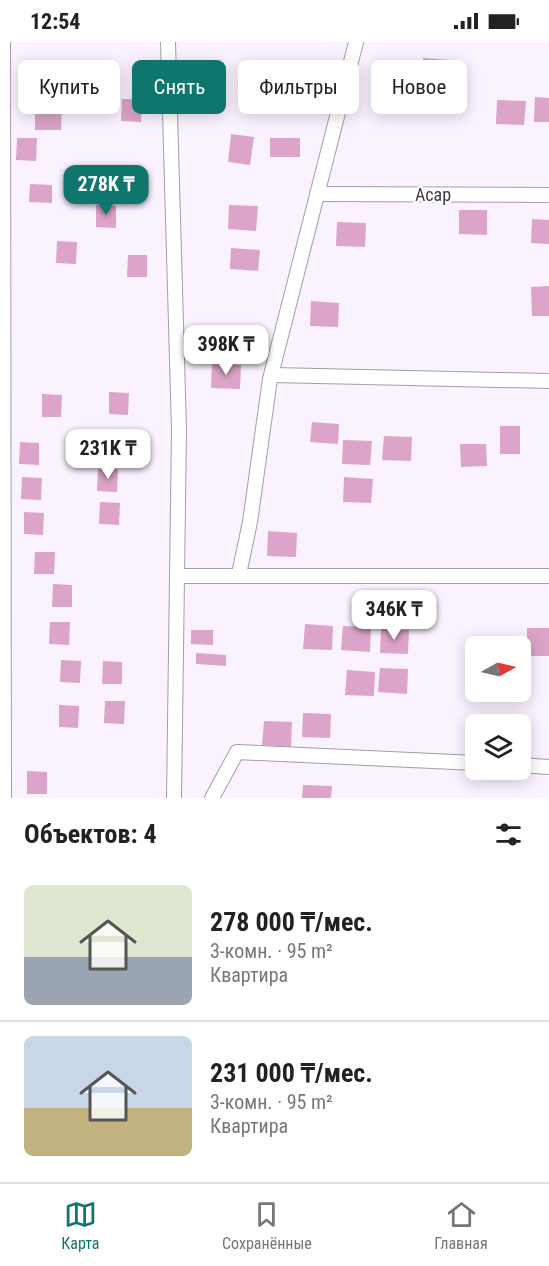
<!DOCTYPE html>
<html lang="ru">
<meta charset="utf-8">
<style>
body{margin:0;font-family:"Roboto Condensed",sans-serif;background:#f6f6f6;color:#222;height:100vh;display:flex;flex-direction:column;font-size:22px;white-space:nowrap}
*{box-sizing:border-box;margin:0}
p{font-size:20px;color:#767676}
.icon{flex:none;width:33px;height:33px;fill:none;stroke:currentColor;stroke-width:2;stroke-linecap:round;stroke-linejoin:round}
.map{position:relative;height:756px;overflow:hidden}
.side{display:flex;flex-direction:column;background:#fff;flex:1}
.side>*{flex:none}
.guide{position:absolute;left:18px;top:18px;width:513px;height:54px;display:flex;gap:12px}
.needle{width:39px;rotate:82deg}
.tools{position:absolute;left:465px;top:594px;display:grid;gap:12px}
.tools a{display:grid;place-items:center;width:66px;height:66px;border-radius:9px;background:#fff;box-shadow:0 3px 15px #0003;font-size:30px}
.price{position:absolute;translate:-50% -51px;padding:0 14px;border-radius:12px;background:#fff;color:#222;font-size:20px;line-height:39px;filter:drop-shadow(0 2px 3px #0008)}
.price::after{content:'';position:absolute;left:50%;top:36px;width:18px;height:14px;margin-left:-9px;background:inherit;clip-path:polygon(0 0,100% 0,50% 100%)}
.price.selected{background:#0f766e;color:#fff}
ul{padding:0;list-style:none}
li{display:flex;align-items:center;gap:18px;height:150px;padding:0 24px}
li+li{border-top:2px solid #e0e0e0}
li span{display:grid;place-items:center;flex:none;width:168px;height:120px;border-radius:9px;color:#555}
li>.icon{margin-inline-start:auto}
span .icon{width:72px;height:72px;fill:#fffc;stroke-width:1}
li b{font-size:26px}
h2{display:flex;justify-content:space-between;align-items:center;height:72px;padding:0 24px;font-size:26px}
.pill{padding:0 21px;border-radius:9px;background:#fff;box-shadow:0 3px 15px #0003;font-size:21px;line-height:54px}
.pill.selected{background:#0f766e;color:#fff}
.status{display:flex;justify-content:space-between;align-items:center;height:42px;padding:0 30px;background:#fff;direction:ltr}
.status svg{height:16px;fill:currentColor}
.tabs{display:flex;justify-content:space-around;align-items:center;height:84px;border-top:2px solid #e0e0e0;background:#fff;font-size:16px;color:#767676}
.tabs a{display:grid;justify-items:center;gap:3px}
.tabs .selected{color:#0f766e}
.map>svg:first-child{display:block}
.building{fill:#dca4c8}
.lines{fill:none;stroke-linecap:round;stroke-linejoin:round}
.minor-casing{stroke:#a69caa;stroke-width:16}
.minor{stroke:#fff;stroke-width:14}
.labels{text-anchor:middle;dominant-baseline:central;stroke-width:4.5;stroke-linejoin:round;paint-order:stroke}
.street-label{font-size:18px;fill:#3e3a40;stroke:#fff}
</style>
<div class="status"><b>12:54</b><svg viewBox="0 0 49 12"><path d="M0 12V9h3v3zM5 12V6h3v6zM10 12V3h3v9zM15 12V0h3v12zM26 1h20v11H26zM47 4h2v5h-2z"/></svg></div>
<div class="map">
<svg width="549" height="756" viewBox="0 0 549 756">
<rect width="100%" height="100%" fill="#fbf2ff"/>
<g class="building">
<polygon points="423,16 451,18 450,42 422,41"/>
<polygon points="535,55 549,56 549,80 534,80"/>
<polygon points="35,57 62,58 61,88 35,88"/>
<polygon points="122,57 142,57 141,80 121,79"/>
<polygon points="497,58 526,59 524,83 496,82"/>
<polygon points="231,92 254,95 250,123 228,120"/>
<polygon points="17,96 37,96 36,119 16,118"/>
<rect x="270" y="96" width="30" height="19"/>
<polygon points="30,142 52,143 52,161 29,160"/>
<polygon points="96,163 116,164 116,186 96,185"/>
<polygon points="229,163 258,164 256,189 228,187"/>
<polygon points="459,168 487,168 487,193 459,192"/>
<polygon points="532,177 549,178 549,202 531,201"/>
<polygon points="337,180 366,181 365,205 336,204"/>
<polygon points="57,199 77,200 76,222 56,221"/>
<polygon points="231,206 260,208 258,229 230,227"/>
<polygon points="128,213 147,213 147,235 127,235"/>
<polygon points="549,244 549,274 532,274 531,245"/>
<polygon points="311,259 339,261 338,285 310,284"/>
<polygon points="212,321 241,323 240,347 211,346"/>
<polygon points="109,350 129,351 128,373 109,372"/>
<polygon points="42,352 62,353 61,375 42,375"/>
<polygon points="312,380 339,382 338,402 310,400"/>
<rect x="500" y="384" width="20" height="28"/>
<polygon points="112,393 132,394 131,416 111,415"/>
<polygon points="384,394 412,395 411,419 382,418"/>
<polygon points="343,398 372,399 370,423 342,422"/>
<polygon points="20,400 39,401 39,423 19,422"/>
<polygon points="460,402 486,402 487,424 461,425"/>
<polygon points="98,427 118,427 117,450 97,449"/>
<polygon points="22,435 42,436 41,458 21,457"/>
<polygon points="344,435 373,437 371,461 343,460"/>
<polygon points="100,460 120,461 119,483 99,482"/>
<polygon points="24,470 44,471 43,493 24,492"/>
<polygon points="268,489 297,491 296,515 267,514"/>
<polygon points="35,510 55,510 54,532 34,532"/>
<polygon points="53,542 72,543 72,565 52,565"/>
<polygon points="50,580 70,580 69,603 49,602"/>
<polygon points="305,582 333,584 332,608 303,607"/>
<polygon points="343,584 371,585 370,610 341,608"/>
<rect x="527" y="586" width="22" height="28"/>
<polygon points="381,587 409,588 408,612 380,611"/>
<polygon points="191,588 213,588 213,603 191,602"/>
<polygon points="196,611 226,613 226,624 196,622"/>
<polygon points="61,618 81,619 80,641 60,640"/>
<polygon points="103,619 122,620 122,642 102,642"/>
<polygon points="380,626 408,627 407,652 378,650"/>
<polygon points="347,628 375,630 374,654 345,653"/>
<polygon points="105,659 125,659 124,682 104,681"/>
<polygon points="59,663 79,664 78,686 59,685"/>
<polygon points="303,671 331,672 330,696 302,695"/>
<polygon points="264,679 292,680 291,705 262,703"/>
<polygon points="27,729 47,730 47,752 27,752"/>
<polygon points="303,743 332,744 331,756 302,756"/>
</g>
<g class="lines">
<g class="minor-casing">
<g id="minor">
<polyline points="3,0 4,756"/>
<polyline points="168,0 179,388 174,756"/>
<polyline points="317,152 549,153"/>
<polyline points="273,333 549,339"/>
<polyline points="239,532 250,480 270,337 356,0"/>
<polyline points="177,534 549,534"/>
<polyline points="520,723 549,725"/>
<polyline points="212,756 237,710 476,721"/>
</g>
</g>
<use href="#minor" class="minor"/>
</g>
<g class="labels">
<g class="street-label">
<text x="433" y="152">Асар</text>
</g>
</g>
</svg>
<div class="tools">
<a><svg class="needle" viewBox="-14 -14 28 28"><path d="M0-13l5 13h-10z" fill="#e53935"/><path d="M0 13l5-13h-10z" fill="#767676"/></svg></a>
<a><svg class="icon" aria-label="layers" viewBox="0 0 24 24"><path d="M12 4l9 5-9 5-9-5zM3 14l9 5 9-5"/></svg></a>
</div>
<b class="price selected" style="left:106px;top:174px">278K ₸</b>
<b class="price" style="left:226px;top:334px">398K ₸</b>
<b class="price" style="left:108px;top:438px">231K ₸</b>
<b class="price" style="left:394px;top:599px">346K ₸</b>
<div class="guide">
<a class="pill">Купить</a>
<a class="pill selected">Снять</a>
<a class="pill">Фильтры</a>
<a class="pill">Новое</a>
</div>
</div>
<section class="side">
<h2>Объектов: 4<svg class="icon" aria-label="filters" viewBox="0 0 24 24"><path d="M4 7h16M4 17h16"/><circle cx="9" cy="7" r="2"/><circle cx="15" cy="17" r="2"/></svg></h2>
<ul>
<li><span style="background:linear-gradient(#dfe7d0 60%,#9aa5b1 0)"><svg class="icon" aria-label="home" viewBox="0 0 24 24"><path d="M3 11l9-7 9 7M6 9v11h12V9"/></svg></span><div><b>278 000 ₸/мес.</b><p>3-комн. · 95 m²</p><p>Квартира</p></div></li>
<li><span style="background:linear-gradient(#c9d6e8 60%,#c2b280 0)"><svg class="icon" aria-label="home" viewBox="0 0 24 24"><path d="M3 11l9-7 9 7M6 9v11h12V9"/></svg></span><div><b>231 000 ₸/мес.</b><p>3-комн. · 95 m²</p><p>Квартира</p></div></li>
</ul>
</section>
<nav class="tabs">
<a class="selected"><svg class="icon" aria-label="map" viewBox="0 0 24 24"><path d="M3 6l6-2 6 2 6-2v14l-6 2-6-2-6 2zM9 4v14M15 6v14"/></svg>Карта</a>
<a><svg class="icon" aria-label="saved" viewBox="0 0 24 24"><path d="M7 4h10v16l-5-4-5 4z"/></svg>Сохранённые</a>
<a><svg class="icon" aria-label="home" viewBox="0 0 24 24"><path d="M3 11l9-7 9 7M6 9v11h12V9"/></svg>Главная</a>
</nav>
